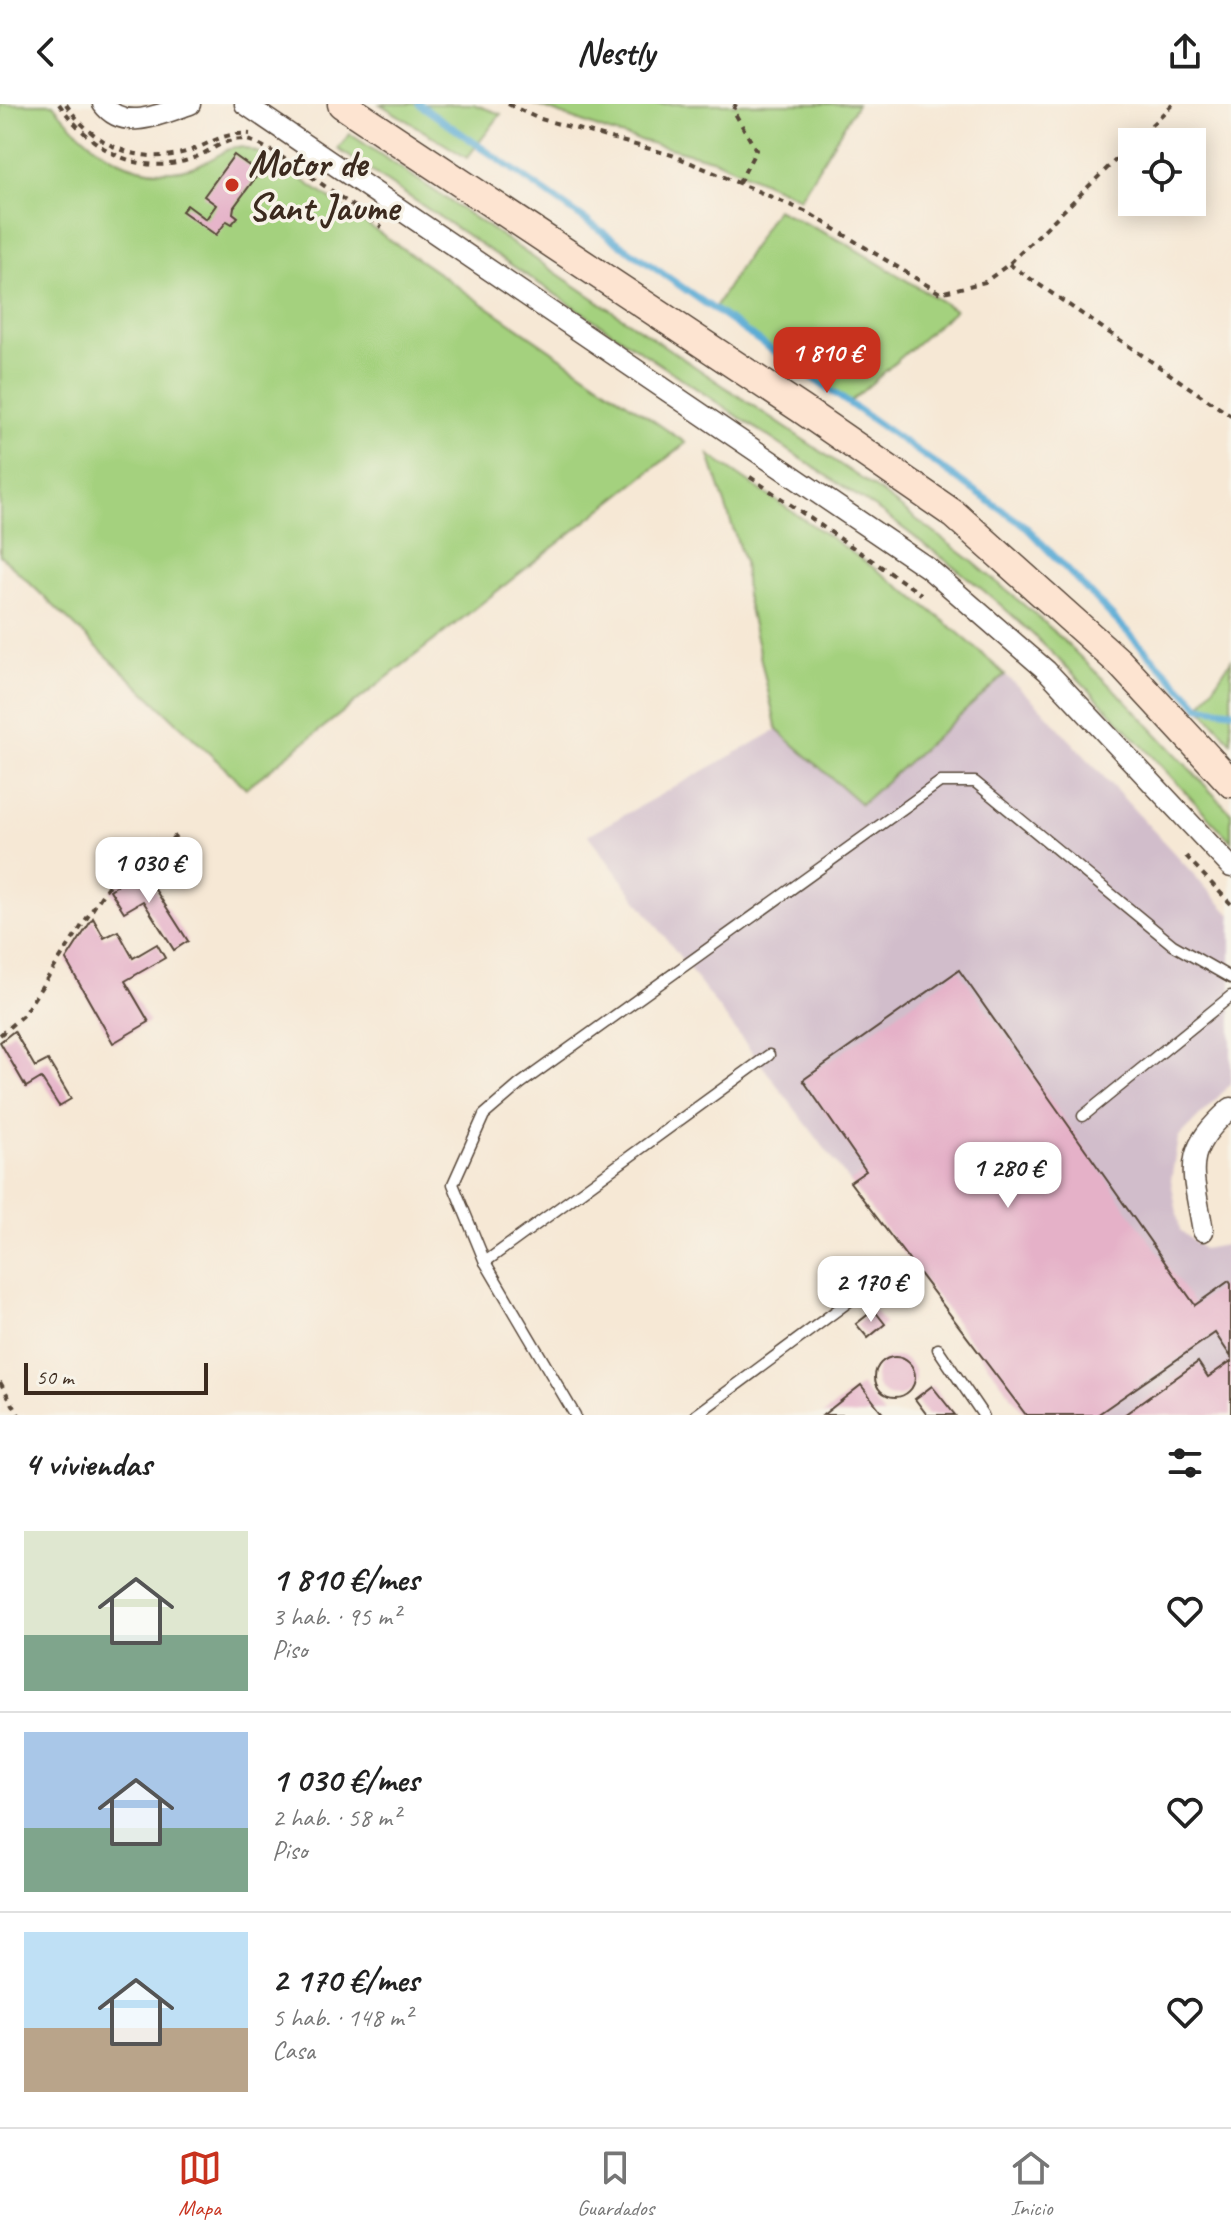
<!DOCTYPE html>
<html lang="es">
<meta charset="utf-8">
<style>
body{margin:0;font-family:Caveat,sans-serif;background:#f6f6f6;color:#222;height:100vh;display:flex;flex-direction:column;font-size:30px;white-space:nowrap}
*{box-sizing:border-box;margin:0}
p{font-size:26px;color:#767676}
.icon{flex:none;width:44px;height:44px;fill:none;stroke:currentColor;stroke-width:2;stroke-linecap:round;stroke-linejoin:round}
.map{position:relative;height:1311px;overflow:hidden}
.panel{display:flex;flex-direction:column;background:#fff;flex:1}
.panel>*{flex:none}
.buttons{position:absolute;left:1118px;top:24px;display:grid;gap:16px}
.buttons a{display:grid;place-items:center;width:88px;height:88px;border-radius:0px;background:#fff;box-shadow:0 4px 20px #0003;font-size:40px}
.scale{position:absolute;left:24px;bottom:20px;width:184px;box-sizing:border-box;padding-left:8px;border:4px solid #3b2a1e;border-top:0;font-size:22px;line-height:28px;white-space:nowrap;color:#3b2a1e;-webkit-text-stroke:6px #f7f3e8;paint-order:stroke}
.price{position:absolute;translate:-50% -68px;padding:0 18px;border-radius:16px;background:#fff;color:#222;font-size:26px;line-height:52px;filter:drop-shadow(0 2px 4px #0008)}
.price::after{content:'';position:absolute;left:50%;top:48px;width:24px;height:18px;margin-left:-12px;background:inherit;clip-path:polygon(0 0,100% 0,50% 100%)}
.price.active{background:#c8321e;color:#fff}
ul{padding:0;list-style:none}
li{display:flex;align-items:center;gap:24px;height:200px;padding:0 24px}
li+li{border-top:2px solid #e0e0e0}
li span{display:grid;place-items:center;flex:none;width:224px;height:160px;border-radius:0px;color:#555}
li>.icon{margin-inline-start:auto}
span .icon{width:96px;height:96px;fill:#fffc;stroke-width:1}
li b{font-size:34px}
h2{display:flex;justify-content:space-between;align-items:center;height:96px;padding:0 24px;font-size:34px}
header{display:flex;justify-content:space-between;align-items:center;height:104px;padding:0 24px;background:#fff;font-size:36px;font-weight:800}
.tabs{display:flex;justify-content:space-around;align-items:center;height:112px;border-top:2px solid #e0e0e0;background:#fff;font-size:22px;color:#767676}
.tabs a{display:grid;justify-items:center;gap:4px}
.tabs .active{color:#c8321e}
.map>svg:first-child{display:block}
.industrial{fill:#d1bdcb}
.green{fill:#a4d17e;stroke:#707e4e;stroke-width:2}
.lines{fill:none;stroke-linecap:round;stroke-linejoin:round}
.stream{stroke:#5aabd5;stroke-width:7}
.building{fill:#e5b1c8}
.lane-casing{stroke:#574639;stroke-width:13}
.street-casing{stroke:#574639;stroke-width:23}
.secondary-casing{stroke:#574639;stroke-width:31}
.path{stroke:#574639;stroke-width:4;stroke-dasharray:6 6;stroke-linecap:butt}
.lane{stroke:#fff;stroke-width:10}
.street{stroke:#fff;stroke-width:20}
.secondary{stroke:#fde4d1;stroke-width:28}
.poi-dot{fill:#c8321e;stroke:#f7f3e8;stroke-width:3}
.labels{text-anchor:middle;dominant-baseline:central;stroke-width:7;stroke-linejoin:round;paint-order:stroke}
.poi-label{font-size:38px;font-weight:bold;fill:#3b2a1e;stroke:#f7f3e8;text-anchor:start}
</style>
<header><svg class="icon" aria-label="back" viewBox="0 0 24 24"><path d="M15 5l-7 7 7 7"/></svg>Nestly<svg class="icon" aria-label="share" viewBox="0 0 24 24"><path d="M12 15V3M7 8l5-5 5 5M5 13v7h14v-7"/></svg></header>
<div class="map">
<svg width="1231" height="1311" viewBox="0 0 1231 1311">
<rect width="100%" height="100%" fill="#f7f3e8"/>
<filter id="ink" filterUnits="userSpaceOnUse"><feTurbulence type="fractalNoise" baseFrequency=".0125" numOctaves="2"/><feDisplacementMap in="SourceGraphic" scale="16" xChannelSelector="R" yChannelSelector="G"/><feConvolveMatrix kernelMatrix="1 2 1 2 8 2 1 2 1" color-interpolation-filters="sRGB"/></filter>
<filter id="wash" filterUnits="userSpaceOnUse"><feTurbulence type="fractalNoise" baseFrequency=".006" numOctaves="4" result="noise"/><feDisplacementMap in="SourceGraphic" scale="32" xChannelSelector="R" yChannelSelector="G"/><feGaussianBlur stdDeviation="1.8" result="paint"/><feColorMatrix in="noise" values="0 0 0 0 0 0 0 0 0 0 0 0 0 0 0 0 0 1.4 0 .05"/><feComposite in="paint" operator="in"/></filter>
<g filter="url(#wash)">
<rect width="100%" height="100%" fill="#f6e8d5"/>
<polygon class="industrial" points="1005,571 1036,599 1231,811 1231,980 1178,1034 1171,1076 1180,1126 1203,1145 1231,1140 1231,1311 1026,1311 588,731 777,626 861,700"/>
<g class="green">
<path d="M0,0H53C88,44 138,83 198,61C237,46 225,32 272,55L686,339L246,684L0,451Z"/>
<polygon points="380,0 473,0 501,10 467,54"/>
<polygon points="533,0 857,0 800,94 715,56 609,28"/>
<path d="M350,30L875,384L973,458L1044,518L1128,599L1231,709V737C1160,662 1091,583 1014,513C974,476 928,443 884,410L338,45Z"/>
<polygon points="776,105 845,139 955,206 849,299 714,205"/>
<path d="M709,351C808,420 918,486 1005,571L861,700L777,626L746,491L744,458Z"/>
<polygon points="1231,556 1231,638 1200,603"/>
</g>
<g class="lines">
<polyline class="stream" points="419,0 1025,422 1200,603 1231,607"/>
</g>
<g id="blocks">
<g class="building">
<polygon points="234,51 259,69 234,103 233,109 238,113 232,120 227,117 216,131 182,107 187,101 206,115 216,101 204,92"/>
<polygon points="142,765 188,837 174,846 143,797 124,808 110,786"/>
<polygon points="93,814 104,834 118,827 133,854 157,840 165,854 125,877 149,918 113,939 66,856"/>
<polygon points="959,866 1195,1201 1229,1177 1231,1180 1231,1253 1215,1229 1097,1311 1026,1311 850,1078 866,1067 803,976"/>
<polygon points="14,927 35,963 48,956 71,995 59,1002 41,974 26,983 0,938"/>
<polygon points="874,1206 885,1220 868,1234 856,1220"/>
<circle cx="895" cy="1273" r="20"/>
<polygon points="1231,1257 1231,1311 1124,1311 1198,1258 1208,1273"/>
<polygon points="861,1281 884,1311 823,1311"/>
<polygon points="932,1282 955,1311 927,1311 915,1295"/>
</g>
</g>
</g>
<g filter="url(#ink)">
<use href="#blocks" fill-opacity="0" stroke="#574639" stroke-width="2"/>
<g class="lines">
<g class="lane-casing">
<g id="lane">
<polyline points="1083,1012 1231,892"/>
<polyline points="485,1158 769,951"/>
<polyline points="938,1245 983,1311"/>
<polyline points="575,1311 485,1158 453,1080 484,1011 520,980 940,678 975,678 1173,841 1231,874"/>
<polyline points="696,1311 859,1190"/>
</g>
</g>
<g class="street-casing">
<g id="street">
<path d="M103,0C124,29 163,9 190,0"/>
<polyline points="245,0 928,464 1047,567 1231,763"/>
<path d="M1203,1127C1193,1066 1180,1049 1231,1004"/>
</g>
</g>
<g class="secondary-casing">
<polyline id="secondary" points="342,0 803,306 955,411 1119,558 1231,679"/>
</g>
<g class="path">
<path d="M59,0C91,45 140,76 196,53C213,46 228,32 247,36C272,41 356,105 382,123"/>
<path d="M66,0C94,44 147,65 197,44C216,36 228,28 250,30"/>
<polyline points="508,0 537,14 672,51 807,108 940,189 985,178 1009,160 1132,40"/>
<polyline points="736,0 733,6 756,46 739,79"/>
<polyline points="1134,38 1173,0"/>
<polyline points="1009,160 1231,312"/>
<polyline points="750,373 921,490"/>
<polyline points="1186,752 1231,800"/>
<polyline points="0,931 23,911 110,779 180,729"/>
<polyline points="0,1278 19,1311"/>
</g>
<use href="#lane" class="lane"/>
<use href="#street" class="street"/>
<use href="#secondary" class="secondary"/>
</g>
</g>
<circle class="poi-dot" cx="232" cy="81" r="8"/>
<g class="labels">
<g class="poi-label">
<text x="248" y="59">Motor de<tspan x="248" dy="44">Sant Jaume</tspan></text>
</g>
</g>
</svg>
<div class="buttons">
<a><svg class="icon" aria-label="locate" viewBox="0 0 24 24"><circle cx="12" cy="12" r="6"/><path d="M12 2v4M12 18v4M2 12h4M18 12h4"/></svg></a>
</div>
<div class="scale">50 m</div>
<b class="price active" style="left:827px;top:291px">1 810 €</b>
<b class="price" style="left:149px;top:801px">1 030 €</b>
<b class="price" style="left:1008px;top:1106px">1 280 €</b>
<b class="price" style="left:871px;top:1220px">2 170 €</b>
</div>
<section class="panel">
<h2>4 viviendas<svg class="icon" aria-label="filters" viewBox="0 0 24 24"><path d="M4 7h16M4 17h16"/><circle cx="9" cy="7" r="2"/><circle cx="15" cy="17" r="2"/></svg></h2>
<ul>
<li><span style="background:linear-gradient(#dfe7d0 65%,#7fa58c 0)"><svg class="icon" aria-label="home" viewBox="0 0 24 24"><path d="M3 11l9-7 9 7M6 9v11h12V9"/></svg></span><div><b>1 810 €/mes</b><p>3 hab. · 95 m²</p><p>Piso</p></div><svg class="icon" aria-label="heart" viewBox="0 0 24 24"><path d="M12 20l-8-8c-3-5 5-10 8-4 3-6 11-1 8 4z"/></svg></li>
<li><span style="background:linear-gradient(#a9c7e8 60%,#7fa58c 0)"><svg class="icon" aria-label="home" viewBox="0 0 24 24"><path d="M3 11l9-7 9 7M6 9v11h12V9"/></svg></span><div><b>1 030 €/mes</b><p>2 hab. · 58 m²</p><p>Piso</p></div><svg class="icon" aria-label="heart" viewBox="0 0 24 24"><path d="M12 20l-8-8c-3-5 5-10 8-4 3-6 11-1 8 4z"/></svg></li>
<li><span style="background:linear-gradient(#bfe0f5 60%,#b9a48a 0)"><svg class="icon" aria-label="home" viewBox="0 0 24 24"><path d="M3 11l9-7 9 7M6 9v11h12V9"/></svg></span><div><b>2 170 €/mes</b><p>5 hab. · 148 m²</p><p>Casa</p></div><svg class="icon" aria-label="heart" viewBox="0 0 24 24"><path d="M12 20l-8-8c-3-5 5-10 8-4 3-6 11-1 8 4z"/></svg></li>
</ul>
</section>
<nav class="tabs">
<a class="active"><svg class="icon" aria-label="map" viewBox="0 0 24 24"><path d="M3 6l6-2 6 2 6-2v14l-6 2-6-2-6 2zM9 4v14M15 6v14"/></svg>Mapa</a>
<a><svg class="icon" aria-label="saved" viewBox="0 0 24 24"><path d="M7 4h10v16l-5-4-5 4z"/></svg>Guardados</a>
<a><svg class="icon" aria-label="home" viewBox="0 0 24 24"><path d="M3 11l9-7 9 7M6 9v11h12V9"/></svg>Inicio</a>
</nav>
